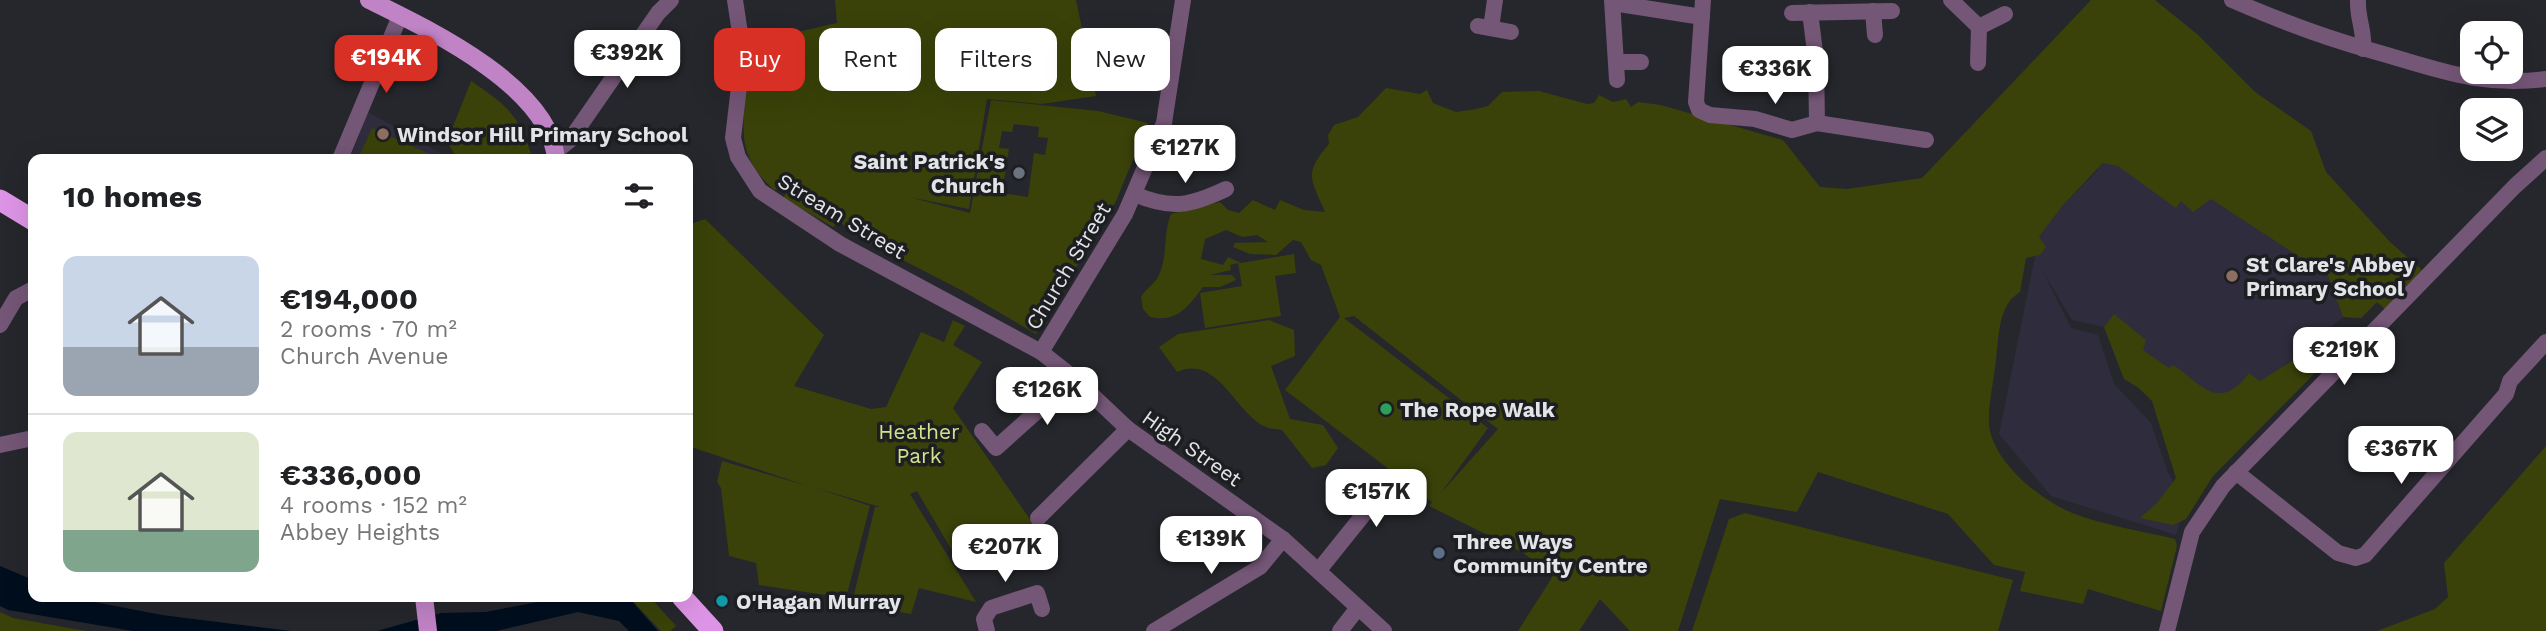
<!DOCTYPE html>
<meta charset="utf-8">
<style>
body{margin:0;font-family:"Work Sans",sans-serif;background:#f6f6f6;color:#202124;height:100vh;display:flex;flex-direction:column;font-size:26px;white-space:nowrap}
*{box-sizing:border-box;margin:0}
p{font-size:23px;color:#757577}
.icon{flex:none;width:38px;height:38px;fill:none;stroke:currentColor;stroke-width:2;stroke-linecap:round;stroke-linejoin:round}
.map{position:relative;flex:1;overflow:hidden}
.side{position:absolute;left:28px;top:154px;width:665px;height:448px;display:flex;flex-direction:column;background:#fff;border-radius:14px;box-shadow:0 7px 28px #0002}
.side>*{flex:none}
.guide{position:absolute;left:714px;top:28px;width:665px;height:63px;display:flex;gap:14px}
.tools{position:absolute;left:2460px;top:21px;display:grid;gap:14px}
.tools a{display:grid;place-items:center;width:63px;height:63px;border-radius:14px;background:#fff;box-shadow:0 7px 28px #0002;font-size:35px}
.price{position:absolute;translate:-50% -60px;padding:0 16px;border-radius:14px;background:#fff;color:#222;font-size:23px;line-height:46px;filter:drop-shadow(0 2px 4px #0008)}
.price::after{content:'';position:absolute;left:50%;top:42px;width:21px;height:16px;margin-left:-10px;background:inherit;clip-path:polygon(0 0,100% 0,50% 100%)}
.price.current{background:#d93025;color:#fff}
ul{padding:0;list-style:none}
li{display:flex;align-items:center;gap:21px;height:175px;padding:0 35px}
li+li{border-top:2px solid #e0e0e0}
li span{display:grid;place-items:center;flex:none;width:196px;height:140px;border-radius:14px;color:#555}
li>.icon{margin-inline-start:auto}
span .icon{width:84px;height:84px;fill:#fffc;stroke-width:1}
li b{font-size:30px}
h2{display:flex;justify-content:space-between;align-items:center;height:84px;padding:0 35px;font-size:30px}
.tag{padding:0 24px;border-radius:14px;background:#fff;box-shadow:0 7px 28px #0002;font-size:24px;line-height:63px}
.tag.current{background:#d93025;color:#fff}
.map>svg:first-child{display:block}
.education{fill:#2f2c3d}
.green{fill:#3a4209;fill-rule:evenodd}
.water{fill:#000e1e}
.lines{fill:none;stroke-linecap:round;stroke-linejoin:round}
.street{stroke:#745676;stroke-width:16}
.primary{stroke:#c083c6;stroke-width:18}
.highway{stroke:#de94e6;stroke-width:21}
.education-dot{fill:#8d6e63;stroke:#1c1e22;stroke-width:2.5}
.worship-dot{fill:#6b7280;stroke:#1c1e22;stroke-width:2.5}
.leisure-dot{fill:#2e9e5b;stroke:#1c1e22;stroke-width:2.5}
.service-dot{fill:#5c6f8a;stroke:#1c1e22;stroke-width:2.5}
.culture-dot{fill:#0f9aa8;stroke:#1c1e22;stroke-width:2.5}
.labels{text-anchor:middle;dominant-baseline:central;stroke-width:7;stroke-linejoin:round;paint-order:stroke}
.poi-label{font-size:21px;font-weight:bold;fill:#e3e4e7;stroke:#1c1e22;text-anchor:start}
.street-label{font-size:21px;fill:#e3e4e7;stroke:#1c1e22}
.park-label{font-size:21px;fill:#d1e18d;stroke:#1c1e22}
</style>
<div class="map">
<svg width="2546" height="631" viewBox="0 0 2546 631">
<rect width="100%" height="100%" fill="#25272c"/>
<g class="education">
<polygon points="2206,43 2255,92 2311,131 2326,172 2390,242 2422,270 2385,309 2377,302 2361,318 2343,317 2329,329 2337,340 2336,348 2327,361 2213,476 2193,504 2152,401 2139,388 2124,379 2104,327 2072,320 2042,270 2071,328 2098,335 2114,384 2151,423 2167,470 2185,505 2176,535 2051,496 1999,434 2039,237 2063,205 2093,175"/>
<polygon points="368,112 446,156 444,159 350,159"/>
</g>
<g class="green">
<path d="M835,0H1076L1096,96L1042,104L987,99L969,209L909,197L970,213L991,100L1098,111L1148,123L1116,201L1036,334L961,290L862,239L865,232L852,230L840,223L833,227L783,198L787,192L784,188L774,190C730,151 745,117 750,65L756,55L764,54L763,49H757L752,41H762L763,36L793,33L837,23ZM1014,124L1039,127L1038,137L1048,138L1045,155L1034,153L1028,197L1002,193L1009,149L999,148L1002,131L1012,132Z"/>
<path d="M2091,0H2155L2197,34L2255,92L2311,131L2326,172L2390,242L2422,270L2385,309L2377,302L2361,318L2343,317L2322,259L2306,261L2211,199L2193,212L2181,201L2176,208L2118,166L2103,163L2063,205L2039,237L2046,247L2040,255L2026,258L2020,292C1998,305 1999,336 1996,360C1994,380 1988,403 1989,424C1992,462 2042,502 2075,514C2107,526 2142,531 2175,539L2177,546L2161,611L2088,589L2083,604L2020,591L2025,572L1994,565L1948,514L1818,472L1797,512L1720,499L1678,631H1630L1600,599L1579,631H1518L1553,576L1522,552L1429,506L1432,502L1285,390L1340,317L1321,265L1311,260L1301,242L1293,240L1276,255L1250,254L1233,247L1235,243L1268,242L1257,235L1242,237L1226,230L1205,239L1201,259L1223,265L1228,257L1241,263L1294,254L1296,273L1275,276L1281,316L1205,328L1200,293L1242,286L1238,263L1230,265L1231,270L1210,275H1232L1236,280L1220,287H1203C1188,307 1177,323 1150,317L1143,309L1141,297C1146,288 1155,284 1159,275C1168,256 1163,232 1171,214L1220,202L1228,210L1239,213L1253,200L1275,210L1280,200L1304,210L1325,212C1311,179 1303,174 1329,144L1328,135L1334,125L1358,117L1386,88L1420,94L1427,90L1433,103L1456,112L1476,109L1488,106L1502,92L1539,91L1587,104L1594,103L1599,95L1613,102L1626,99L1631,107L1638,102L1661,105L1783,140L1820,187L1847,189L1922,178ZM1354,316L1498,429L1441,493L1488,428L1344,318Z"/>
<path d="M471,81C510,107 518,115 533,159H452L454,153L447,142Z"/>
<polygon points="372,128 432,155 430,159 358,159"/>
<polygon points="705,219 824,335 794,386 871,409 886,407 921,332 944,342 953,320 965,326 953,345 982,362 953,408 1038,531 961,566 917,491 910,494 976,602 919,588 911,614 852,603 875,507 880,507 816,488 870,506 846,598 759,585 756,563 729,556 721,488 717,482 722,461 808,486 688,446 688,225"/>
<path d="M2114,314L2146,340L2143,350L2169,368L2173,365C2201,383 2218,414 2249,373L2260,381L2311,349L2329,329L2337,340L2336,348L2327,361L2213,476L2186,519L2173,525L2140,518L2157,503L2176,478L2152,401L2139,388L2124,379L2104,327Z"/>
<path d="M1269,320L1294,330L1295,356L1271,366L1290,419L1323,425L1338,448L1326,465L1312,468L1282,430C1277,429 1270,429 1266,427C1236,415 1218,353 1177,372L1159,347L1178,334Z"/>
<polygon points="2546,446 2546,631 2377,631 2435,609 2448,597 2444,563"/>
<polygon points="1745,513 2013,580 1998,631 1692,631 1729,519"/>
<polygon points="629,597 650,597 676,626 670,631 661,631"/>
<polygon points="0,612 13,618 86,631 0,631"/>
</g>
<g class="water">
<polygon points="0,566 33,580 33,597 68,597 162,615 291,631 133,631 8,610 0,606"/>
<polygon points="563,597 630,599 658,631 629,631 619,621 578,612 496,631 377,631 441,613 486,612"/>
</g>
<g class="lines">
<g class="street">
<polyline points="735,0 743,53 733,138 738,157 760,191 840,244 1041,352 1074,378 1128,429 1283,539 1384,631"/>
<polyline points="1612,0 1617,80"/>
<polyline points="1703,0 1696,102 1699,110 1710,115 1755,119 1792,130 1817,123 1926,140"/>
<polyline points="1951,0 1979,27"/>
<path d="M2232,0C2278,20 2325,38 2373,51C2437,69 2477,87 2546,79"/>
<path d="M2358,0C2357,18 2365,32 2363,49"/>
<polyline points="1613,3 1702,17"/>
<polyline points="1873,11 1875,35"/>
<polyline points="1810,12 1816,60 1817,123"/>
<polyline points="1792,13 1892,11"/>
<polyline points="1478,26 1511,32"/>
<polyline points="1491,28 1495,0"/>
<polyline points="1616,62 1641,62"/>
<polyline points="1978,63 1979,27 2005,14"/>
<polyline points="555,152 570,140 658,13 671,0"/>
<polyline points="340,159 400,16"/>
<path d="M1134,194C1172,210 1190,206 1226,189"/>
<polyline points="0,325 16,298 33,289"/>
<polyline points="1041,352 1125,214 1164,123 1183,0"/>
<polyline points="982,431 996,448 1074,378"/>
<polyline points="0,445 33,438"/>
<polyline points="2236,472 2338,553 2356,558 2365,555 2506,394 2510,381 2546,342"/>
<polyline points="1038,518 1128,429"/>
<polyline points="1319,570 1368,509 1346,487"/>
<polyline points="987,631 984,619 991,608 1037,593 1042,609"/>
<polyline points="1154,631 1260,567 1283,539"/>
<polyline points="1340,631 1357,609"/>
<polyline points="2167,631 2192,532 2223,486 2515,186 2546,158"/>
</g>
<g class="primary">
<path d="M369,0C426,28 550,86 556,159"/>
<polyline points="424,597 428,631"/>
</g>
<g class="highway">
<polyline points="0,200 33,220"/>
<polyline points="682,597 713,631"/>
</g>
</g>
<g class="education-dot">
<circle cx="383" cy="134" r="7"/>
<circle cx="2232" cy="276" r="7"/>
</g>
<circle class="worship-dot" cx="1019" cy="173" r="7"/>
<circle class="leisure-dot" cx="1386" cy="409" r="7"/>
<circle class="service-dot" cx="1439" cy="553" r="7"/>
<circle class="culture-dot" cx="722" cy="601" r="7"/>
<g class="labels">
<g class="poi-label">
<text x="397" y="134">Windsor Hill Primary School</text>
<text x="1005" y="161" text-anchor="end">Saint Patrick's<tspan x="1005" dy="24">Church</tspan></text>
<text x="2246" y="264">St Clare's Abbey<tspan x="2246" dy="24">Primary School</tspan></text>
<text x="1400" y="409">The Rope Walk</text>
<text x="1453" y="541">Three Ways<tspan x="1453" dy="24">Community Centre</tspan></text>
<text x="736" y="601">O'Hagan Murray</text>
</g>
<g class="street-label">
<text transform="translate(842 216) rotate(31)">Stream Street</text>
<text transform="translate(1068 266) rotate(-59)">Church Street</text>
<text transform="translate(1192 448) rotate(35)">High Street</text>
</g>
<g class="park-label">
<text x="919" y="431">Heather<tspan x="919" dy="24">Park</tspan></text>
</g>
</g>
</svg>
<div class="tools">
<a><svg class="icon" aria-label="locate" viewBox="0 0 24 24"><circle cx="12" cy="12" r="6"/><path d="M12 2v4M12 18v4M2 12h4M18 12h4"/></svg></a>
<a><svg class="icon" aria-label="layers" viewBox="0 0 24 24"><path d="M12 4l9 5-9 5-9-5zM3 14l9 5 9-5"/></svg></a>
</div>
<b class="price" style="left:627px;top:90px">€392K</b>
<b class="price current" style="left:386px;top:95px">€194K</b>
<b class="price" style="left:1775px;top:106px">€336K</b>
<b class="price" style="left:1185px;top:185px">€127K</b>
<b class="price" style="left:2344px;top:387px">€219K</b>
<b class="price" style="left:1047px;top:427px">€126K</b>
<b class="price" style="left:2401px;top:486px">€367K</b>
<b class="price" style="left:1376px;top:529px">€157K</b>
<b class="price" style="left:1211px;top:576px">€139K</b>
<b class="price" style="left:1005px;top:584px">€207K</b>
<div class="guide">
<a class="tag current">Buy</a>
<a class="tag">Rent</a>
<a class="tag">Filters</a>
<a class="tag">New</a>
</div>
<section class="side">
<h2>10 homes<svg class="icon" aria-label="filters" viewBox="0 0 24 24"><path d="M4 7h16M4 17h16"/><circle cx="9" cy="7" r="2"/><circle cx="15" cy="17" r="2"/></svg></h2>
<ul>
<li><span style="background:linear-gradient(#c9d6e8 65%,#9aa5b1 0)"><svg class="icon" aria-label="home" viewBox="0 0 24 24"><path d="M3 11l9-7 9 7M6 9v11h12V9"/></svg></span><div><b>€194,000</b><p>2 rooms · 70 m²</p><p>Church Avenue</p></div></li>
<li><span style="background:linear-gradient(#dfe7d0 70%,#7fa58c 0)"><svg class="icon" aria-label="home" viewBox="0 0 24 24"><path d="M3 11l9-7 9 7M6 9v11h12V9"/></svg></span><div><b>€336,000</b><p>4 rooms · 152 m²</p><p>Abbey Heights</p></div></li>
</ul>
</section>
</div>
